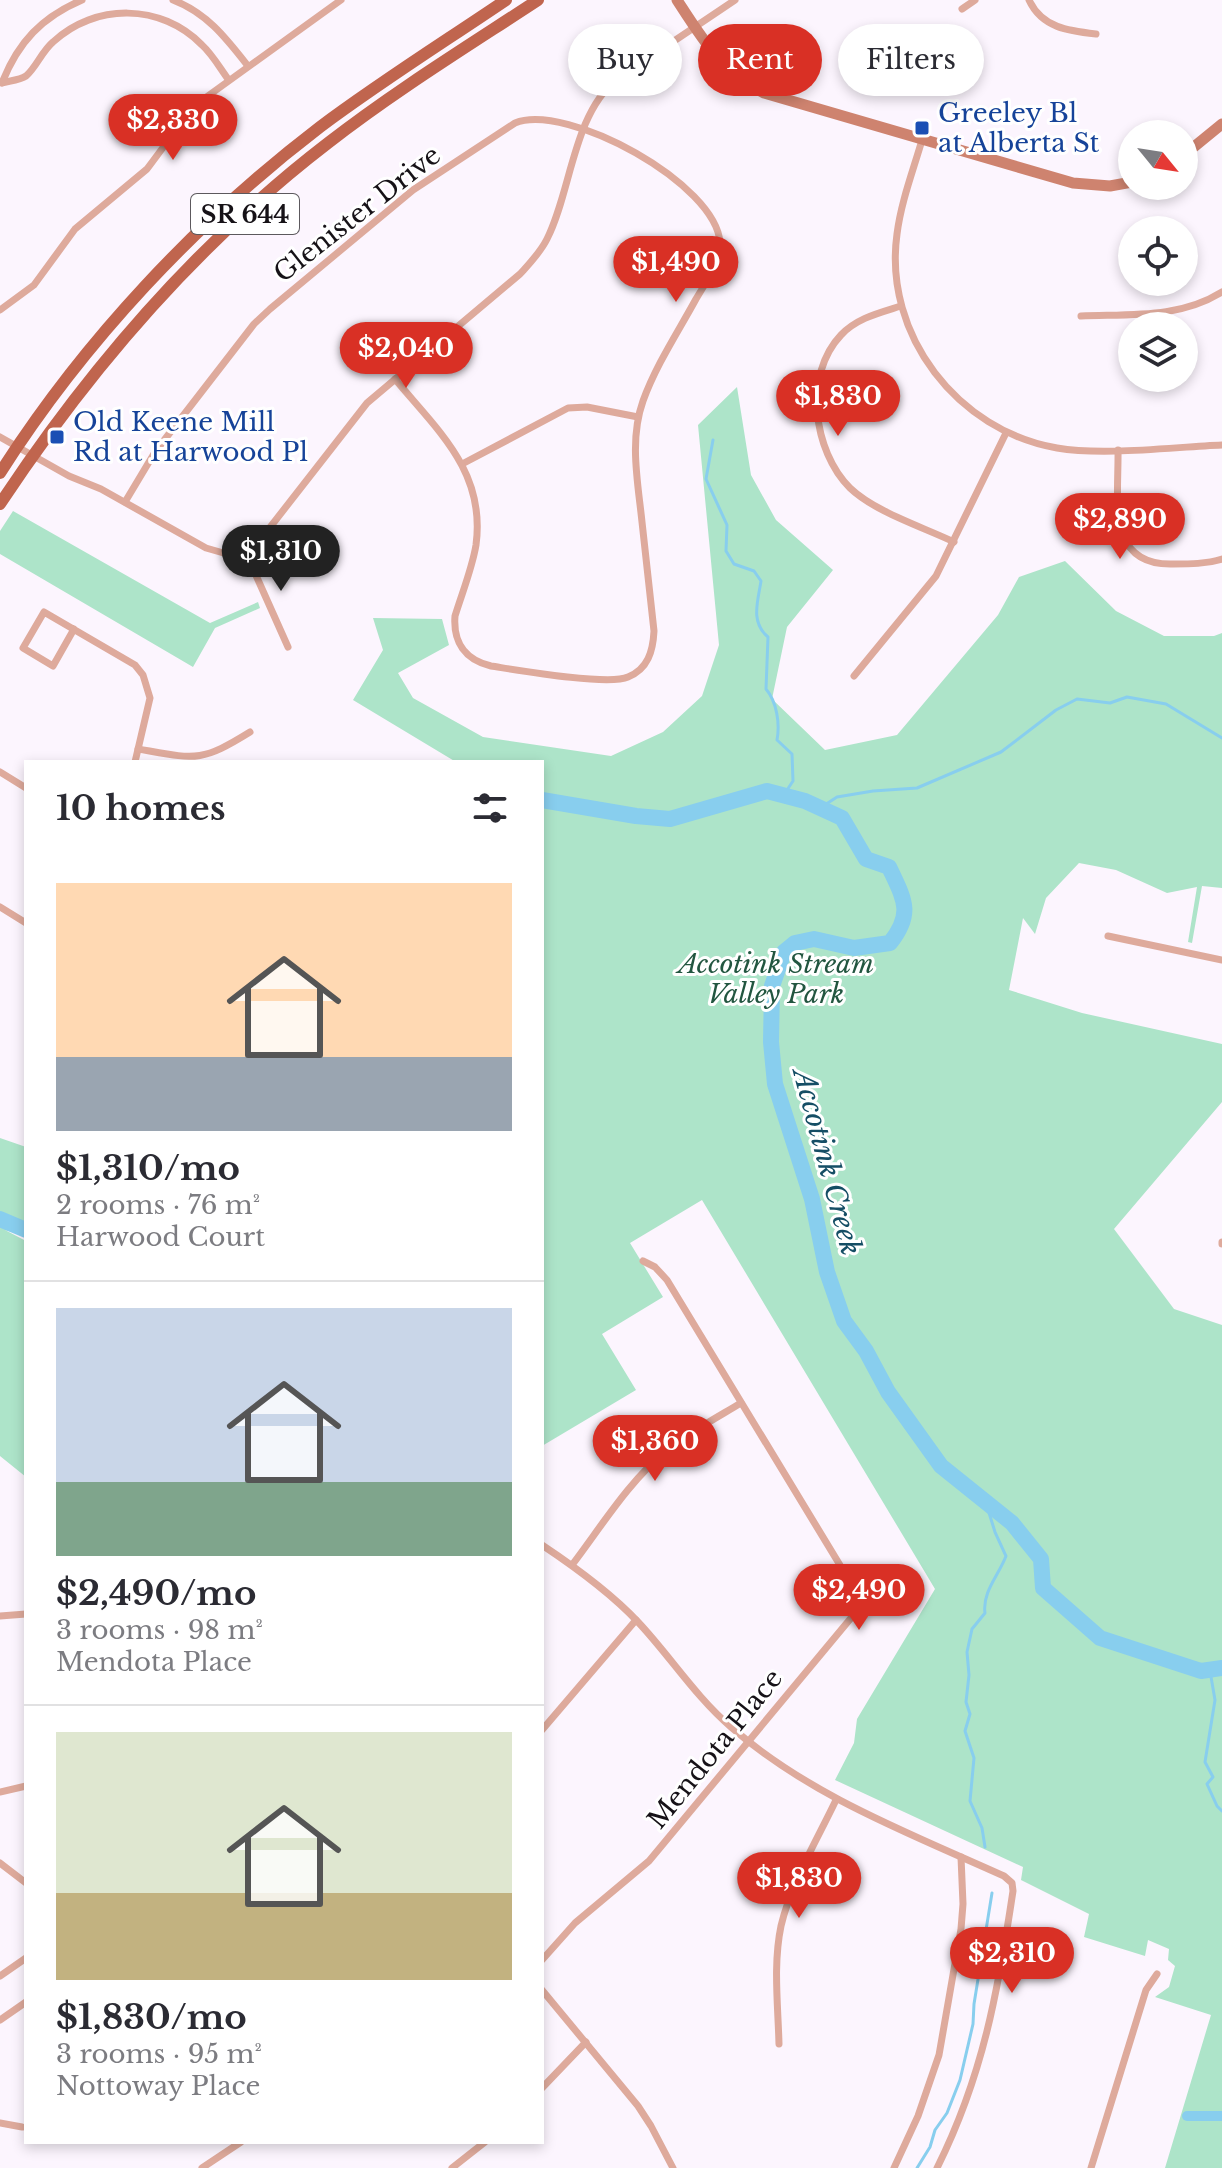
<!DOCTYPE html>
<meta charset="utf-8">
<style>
body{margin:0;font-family:"Libre Baskerville",serif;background:#f2f2f3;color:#2b2b33;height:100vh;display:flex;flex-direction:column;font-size:30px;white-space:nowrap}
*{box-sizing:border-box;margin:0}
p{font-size:26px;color:#7c7c81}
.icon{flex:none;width:44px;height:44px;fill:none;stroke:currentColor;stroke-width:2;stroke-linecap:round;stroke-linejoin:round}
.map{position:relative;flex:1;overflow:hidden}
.details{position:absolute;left:24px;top:760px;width:520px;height:1384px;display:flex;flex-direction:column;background:#fff;border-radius:0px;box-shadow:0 4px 12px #0003}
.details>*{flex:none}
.hud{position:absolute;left:568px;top:24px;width:534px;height:72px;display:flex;gap:16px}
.needle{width:52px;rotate:120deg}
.controls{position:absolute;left:1118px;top:120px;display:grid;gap:16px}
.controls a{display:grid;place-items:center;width:80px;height:80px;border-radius:50%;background:#fff;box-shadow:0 4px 12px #0003;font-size:40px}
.price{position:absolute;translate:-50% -68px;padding:0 18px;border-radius:28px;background:#d93025;color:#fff;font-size:26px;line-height:52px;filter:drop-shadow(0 2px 4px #0008)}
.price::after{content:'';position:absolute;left:50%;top:48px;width:24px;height:18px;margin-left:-12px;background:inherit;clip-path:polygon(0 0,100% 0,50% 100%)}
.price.active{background:#222;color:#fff}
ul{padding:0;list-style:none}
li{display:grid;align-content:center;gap:16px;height:424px;padding:0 32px}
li+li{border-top:2px solid #e1e1e2}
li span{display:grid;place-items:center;height:248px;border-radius:0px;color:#555}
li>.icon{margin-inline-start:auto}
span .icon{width:144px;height:144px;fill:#fffc;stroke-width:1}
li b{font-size:34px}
h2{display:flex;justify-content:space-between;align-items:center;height:96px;padding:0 32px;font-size:34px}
.pill{padding:0 28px;border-radius:36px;background:#fff;box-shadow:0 4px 12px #0003;font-size:28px;line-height:72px}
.pill.active{background:#d93025;color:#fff}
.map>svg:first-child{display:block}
.green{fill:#ade4c9}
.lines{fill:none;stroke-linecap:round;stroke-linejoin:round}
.stream{stroke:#88ceee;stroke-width:3}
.canal{stroke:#88ceee;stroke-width:10}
.river{stroke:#88ceee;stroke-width:16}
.street{stroke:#deaa9c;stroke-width:7}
.secondary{stroke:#ce836f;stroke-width:11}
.primary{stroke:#c0654e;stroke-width:12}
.transit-dot{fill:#1a4fb4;stroke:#fff;stroke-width:3}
.labels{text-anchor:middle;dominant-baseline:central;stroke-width:6;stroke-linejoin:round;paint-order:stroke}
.shield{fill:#fff;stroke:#5c595d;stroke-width:2}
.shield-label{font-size:24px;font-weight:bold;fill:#161217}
.transit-label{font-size:26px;fill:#164399;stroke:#fff;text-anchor:start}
.street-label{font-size:26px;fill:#161217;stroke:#fff}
.park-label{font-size:26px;font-style:italic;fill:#225640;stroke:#fff}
.water-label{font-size:28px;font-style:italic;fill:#154e65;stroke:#fff}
</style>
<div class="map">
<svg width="1222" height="2168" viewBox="0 0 1222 2168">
<rect width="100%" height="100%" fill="#fcf5fe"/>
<g class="green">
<polygon points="737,387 751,475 776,520 833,570 787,627 772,699 825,750 897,735 998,615 1019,577 1065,561 1116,611 1164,636 1214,636 1222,633 1222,888 1202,886 1192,943 1188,942 1197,887 1167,893 1116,870 1079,863 1046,898 1035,934 1023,918 1009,990 1082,1013 1222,1044 1222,1102 1114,1229 1174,1309 1222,1325 1222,2168 1165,2168 1211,2015 1155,1997 1169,1987 1175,1966 1168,1960 1169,1949 1148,1940 1145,1956 1084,1937 1089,1914 1021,1880 1023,1867 835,1780 854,1743 857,1719 935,1589 702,1200 630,1243 663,1297 602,1334 636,1390 542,1446 542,762 456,762 353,700 383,650 373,618 442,619 449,645 398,673 413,698 483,737 611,756 663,732 702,696 719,645 698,425"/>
<polygon points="13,511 210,623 258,602 260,608 215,628 193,667 0,554 0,531"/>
<polygon points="0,1138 26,1147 26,1236 5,1230 26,1241 26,1477 0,1456"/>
</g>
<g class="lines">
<g class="stream">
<path d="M713,440L706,479L727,525L726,551L734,564L754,571L761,581C758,601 750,622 768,637L766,689C777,702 780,724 777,740L792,754L793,781L783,796"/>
<polyline points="820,808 837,797 873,791 917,788 1001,752 1056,710 1077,699 1110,703 1127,697 1166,704 1222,738"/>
<polyline points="1210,1671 1215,1700 1205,1762 1213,1777 1207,1784 1217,1806 1222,1811"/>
<path d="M985,1847L982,1828L970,1801L974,1758L965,1731L970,1714L966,1702L969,1675L967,1652L972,1629L985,1613C982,1592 999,1575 1006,1556L995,1532L985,1500"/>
<polyline points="917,2168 930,2147 935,2130 947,2113 960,2080 973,2024 974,2004 992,1893"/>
</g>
<polyline class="canal" points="1187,2116 1222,2116"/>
<g class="river">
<path d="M542,800L636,816L670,819L767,791L805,801L842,818L866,859L889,867C904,899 914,913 890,943L854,948L814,939L795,943L784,952L772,986L771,1042L775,1084L812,1199L827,1272L844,1321L866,1351L888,1392L941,1466L1012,1523L1041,1559L1043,1588L1100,1638L1201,1671L1222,1668"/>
<polyline points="0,1219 26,1230"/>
</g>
<g class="street">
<path d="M173,0C207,13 226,38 248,66"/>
<path d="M1029,0C1042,28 1069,31 1096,34"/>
<polyline points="962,9 975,0"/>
<path d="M2,83C9,81 20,80 26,76C36,68 42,51 53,42C95,3 161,3 202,45C212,54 220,68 228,79"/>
<path d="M2,83C18,42 42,17 82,0"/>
<path d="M922,140C913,171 901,202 897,234C883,335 958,431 1057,448C1104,456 1173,447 1222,445"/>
<path d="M901,306C879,313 857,318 841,335C803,375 813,451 850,488C875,512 923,527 954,542"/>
<polyline points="0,310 34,285 75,229 147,169 194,106 341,0"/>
<path d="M1081,316C1129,314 1179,319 1222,292"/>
<path d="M0,437L69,476L101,489L206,548L227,554L246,553L257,544L367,403L520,274C530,263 540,253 547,239C571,192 573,115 616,80L735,0"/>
<path d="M1118,450C1119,498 1105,566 1173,564C1190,564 1206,564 1222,559"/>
<polyline points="464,463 568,408 587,407 638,417"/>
<path d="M125,502L155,452L254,324L270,309L413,190L515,123C567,102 717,184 720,243C720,263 706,282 696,299C678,332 656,365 643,401C629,440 638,483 642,522C646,559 650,595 654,631C653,651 648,669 628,677C608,686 517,670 491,666C465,660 453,642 455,616C462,593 472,569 476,545C486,471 437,430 395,379"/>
<polyline points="246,553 288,647"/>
<polyline points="74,629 53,666 23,648 44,612 135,665 143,675 150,698 135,762"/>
<polyline points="854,676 936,576 1006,433"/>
<path d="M138,749C195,759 200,763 250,732"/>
<polyline points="0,772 26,788"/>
<polyline points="0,907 26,923"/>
<polyline points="1108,936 1222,960"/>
<polyline points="1222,1244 1222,1242"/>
<path d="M542,1545C575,1567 610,1592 638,1622C670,1656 695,1696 731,1727C810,1796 909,1833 1004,1876L1012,1883L1013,1891C998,1991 983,2076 937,2168"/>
<path d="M572,1565C601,1527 629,1481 667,1450C690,1432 716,1418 741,1403"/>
<polyline points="0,1616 26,1614"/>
<polyline points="542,1730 636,1620"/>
<polyline points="0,1792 26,1786"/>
<polyline points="0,1863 26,1883"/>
<polyline points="542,1960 575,1923 649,1861 851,1618 856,1597 849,1580 667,1280 655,1267 643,1261"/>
<polyline points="0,1976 26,1958"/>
<polyline points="542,1990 638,2106 651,2126 673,2168"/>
<polyline points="0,2020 26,2002"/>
<path d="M779,2044C778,2005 773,1964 781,1926C791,1883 817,1840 836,1800"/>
<polyline points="542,2088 586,2042"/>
<polyline points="0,2123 22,2127"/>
<polyline points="202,2168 241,2142"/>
<polyline points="452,2168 485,2142"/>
<polyline points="894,2168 918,2116 939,2055 961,1929 963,1904 961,1857"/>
<polyline points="1091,2168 1146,1990 1157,1974"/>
</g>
<g class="secondary">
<path d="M677,0C701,37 723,74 764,93L1073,183L1110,186L1132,182"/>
<polyline points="1184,155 1222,124"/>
</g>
<g class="primary">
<path d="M0,473C84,341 197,221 320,127C380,82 444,42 506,0"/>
<path d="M0,504C90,368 199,242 328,143C395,91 468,46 538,0"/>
</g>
</g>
<g class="transit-dot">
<rect x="914" y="120" width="16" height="16" rx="4"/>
<rect x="49" y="429" width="16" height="16" rx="4"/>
</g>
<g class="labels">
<rect class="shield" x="191" y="194" width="108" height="40" rx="6"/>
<g class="shield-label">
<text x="245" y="214">SR 644</text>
</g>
<g class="transit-label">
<text x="938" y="113">Greeley Bl<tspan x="938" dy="30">at Alberta St</tspan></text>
<text x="73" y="422">Old Keene Mill<tspan x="73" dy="30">Rd at Harwood Pl</tspan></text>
</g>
<g class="street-label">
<text transform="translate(357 214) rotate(-38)">Glenister Drive</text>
<text transform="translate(715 1749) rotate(-51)">Mendota Place</text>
</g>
<g class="park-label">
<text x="776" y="964">Accotink Stream<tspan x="776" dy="30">Valley Park</tspan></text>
</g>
<g class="water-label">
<text transform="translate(827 1162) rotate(75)">Accotink Creek</text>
</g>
</g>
</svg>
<div class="controls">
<a><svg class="needle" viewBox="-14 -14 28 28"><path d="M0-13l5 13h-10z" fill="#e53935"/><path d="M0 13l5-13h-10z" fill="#7c7c81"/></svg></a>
<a><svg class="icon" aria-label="locate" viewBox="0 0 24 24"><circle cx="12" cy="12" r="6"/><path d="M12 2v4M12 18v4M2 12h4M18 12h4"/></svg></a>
<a><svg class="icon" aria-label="layers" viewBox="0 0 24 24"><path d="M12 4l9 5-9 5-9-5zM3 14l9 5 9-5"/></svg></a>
</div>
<b class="price" style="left:173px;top:162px">$2,330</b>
<b class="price" style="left:676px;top:304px">$1,490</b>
<b class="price" style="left:406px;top:390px">$2,040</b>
<b class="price" style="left:838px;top:438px">$1,830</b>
<b class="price" style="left:1120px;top:561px">$2,890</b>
<b class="price active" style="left:281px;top:593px">$1,310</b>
<b class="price" style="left:655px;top:1483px">$1,360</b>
<b class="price" style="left:859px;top:1632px">$2,490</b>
<b class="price" style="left:799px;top:1920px">$1,830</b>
<b class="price" style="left:1012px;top:1995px">$2,310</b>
<div class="hud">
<a class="pill">Buy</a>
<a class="pill active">Rent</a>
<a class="pill">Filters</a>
</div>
<section class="details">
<h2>10 homes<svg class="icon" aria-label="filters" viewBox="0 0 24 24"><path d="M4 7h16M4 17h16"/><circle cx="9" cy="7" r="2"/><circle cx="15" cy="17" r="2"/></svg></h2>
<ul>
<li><span style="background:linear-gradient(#ffd9b3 70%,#9aa5b1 0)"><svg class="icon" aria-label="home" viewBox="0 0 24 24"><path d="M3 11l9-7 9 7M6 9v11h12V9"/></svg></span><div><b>$1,310/mo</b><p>2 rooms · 76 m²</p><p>Harwood Court</p></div></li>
<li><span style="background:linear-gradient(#c9d6e8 70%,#7fa58c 0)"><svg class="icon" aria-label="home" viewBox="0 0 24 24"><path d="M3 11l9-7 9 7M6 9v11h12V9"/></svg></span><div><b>$2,490/mo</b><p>3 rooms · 98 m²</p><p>Mendota Place</p></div></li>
<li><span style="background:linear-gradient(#dfe7d0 65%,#c2b280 0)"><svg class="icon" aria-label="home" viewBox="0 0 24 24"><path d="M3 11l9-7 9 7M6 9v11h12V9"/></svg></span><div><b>$1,830/mo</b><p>3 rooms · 95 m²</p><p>Nottoway Place</p></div></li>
</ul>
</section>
</div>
